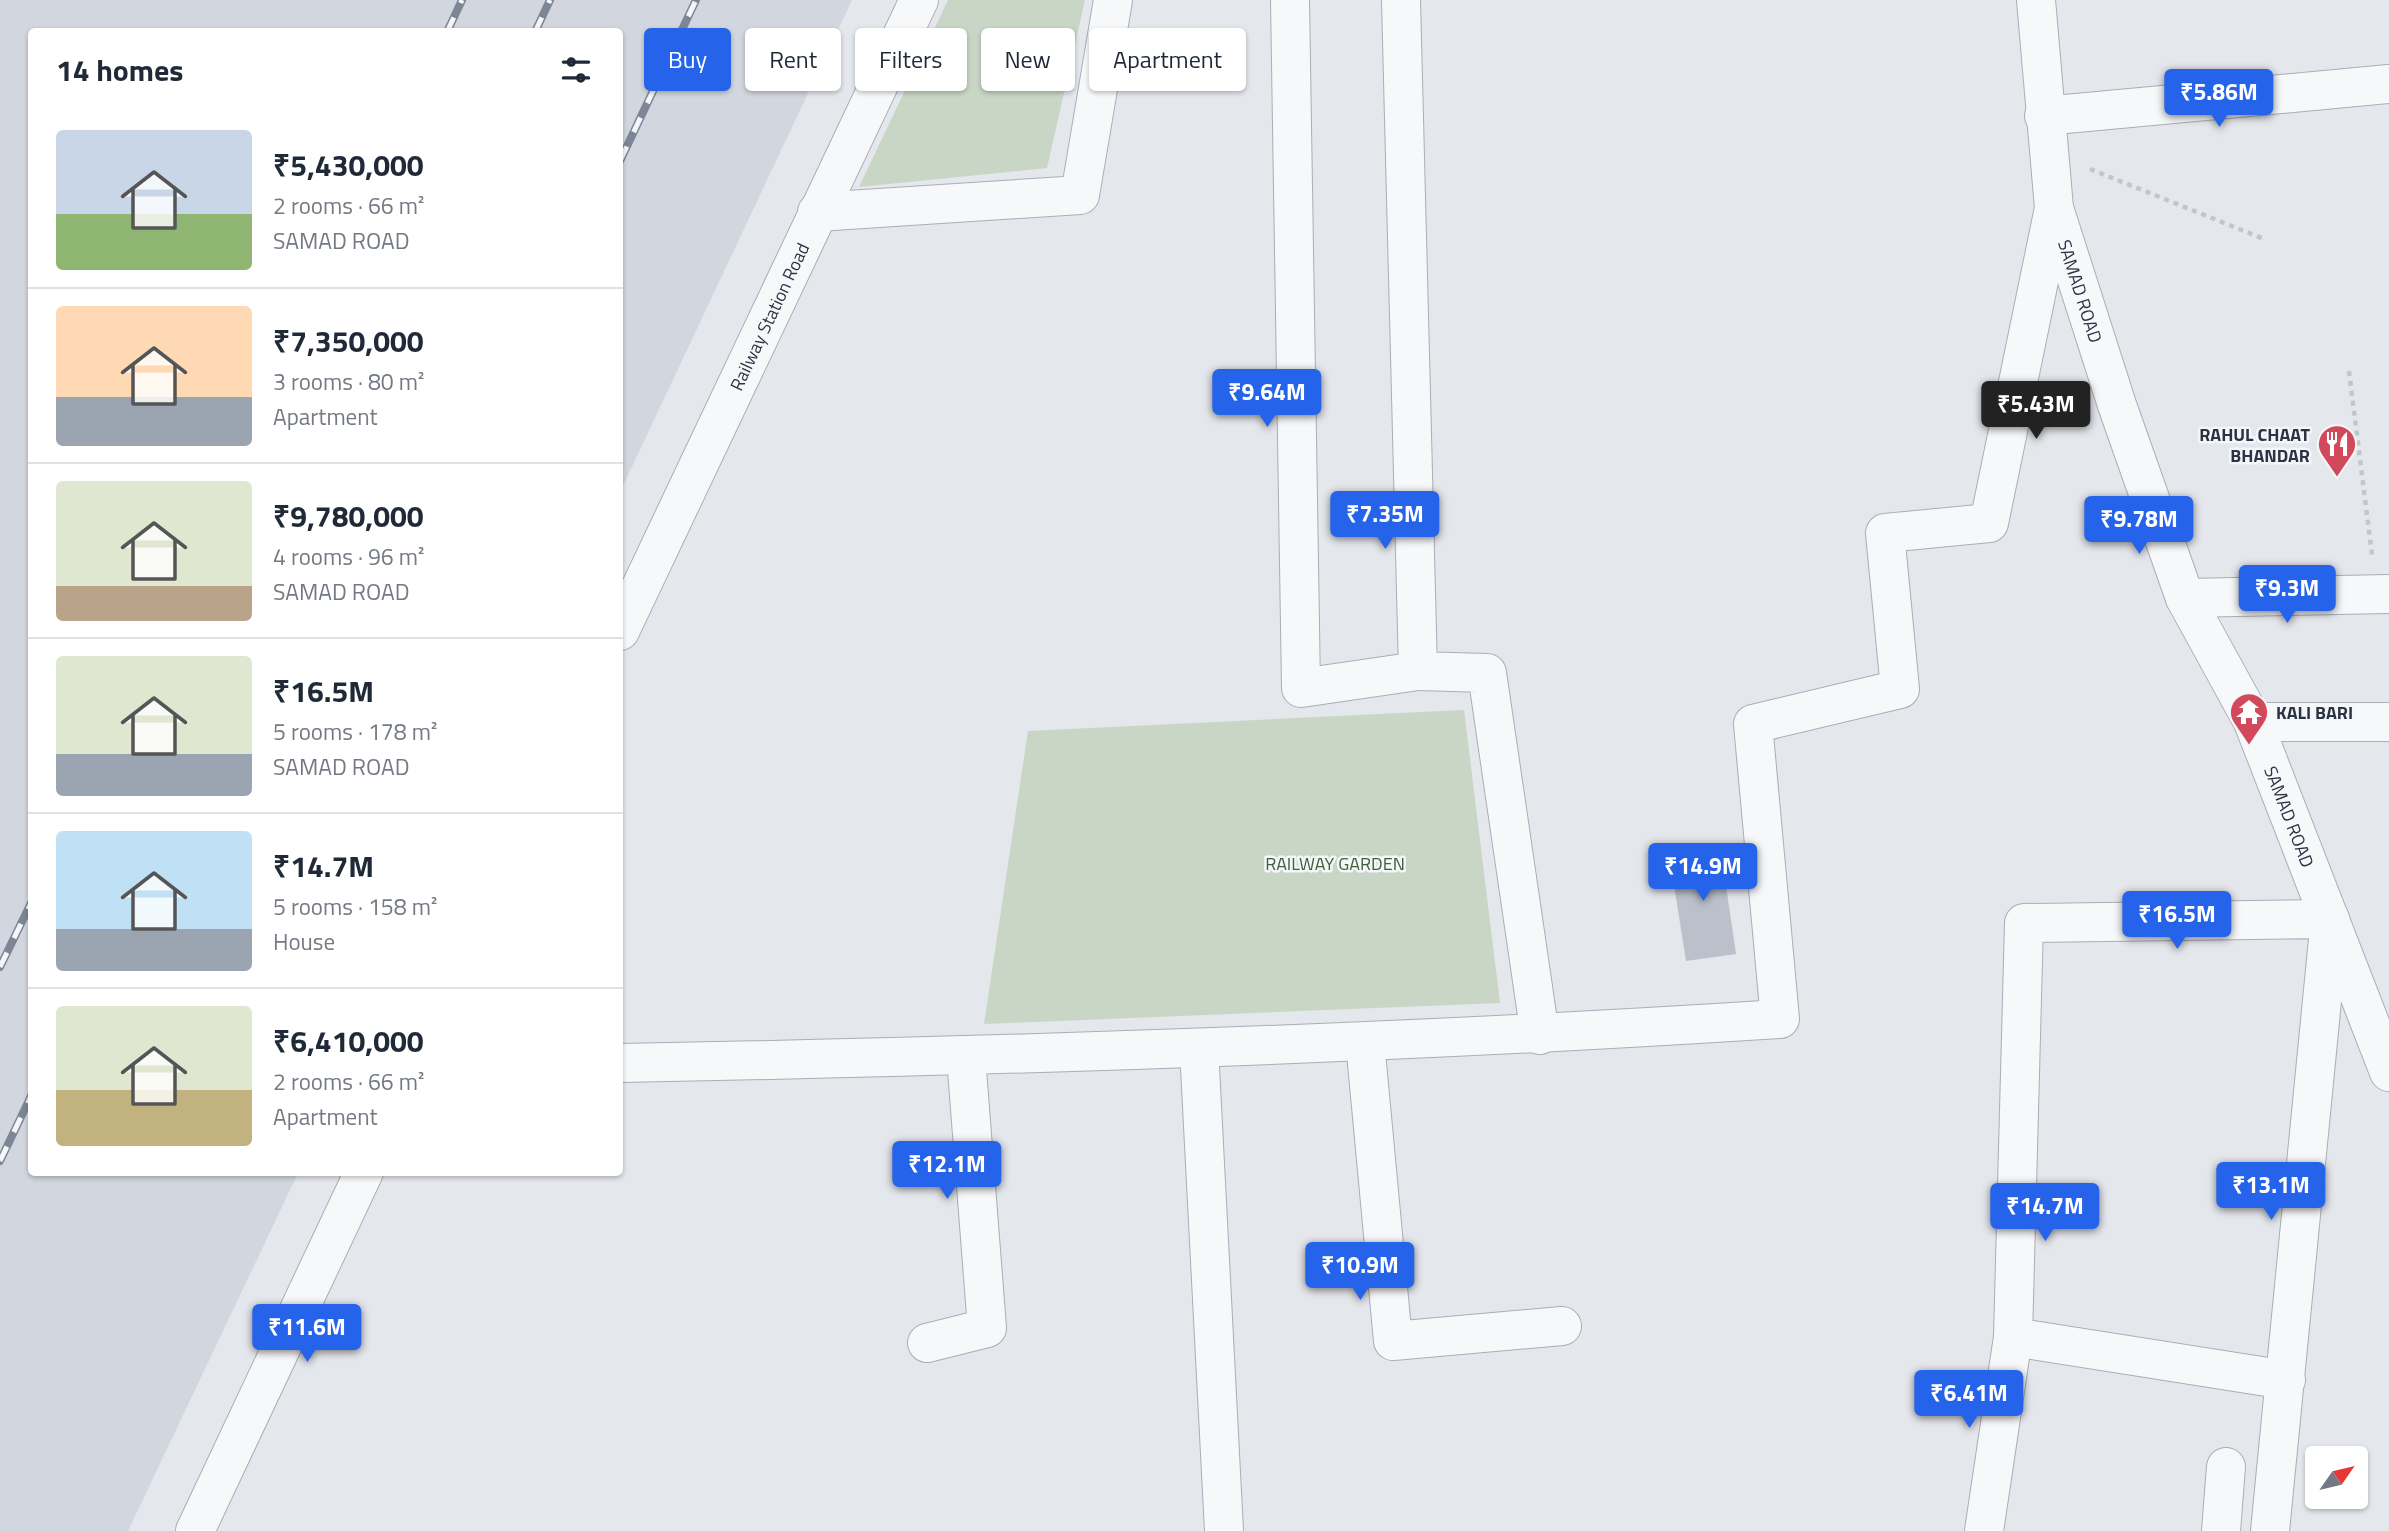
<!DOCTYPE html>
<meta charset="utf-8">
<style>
body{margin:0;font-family:"Titillium Web",sans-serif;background:#f2f2f3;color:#1f2937;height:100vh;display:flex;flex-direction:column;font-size:26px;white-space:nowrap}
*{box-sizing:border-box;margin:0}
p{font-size:23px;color:#747a83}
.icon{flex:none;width:38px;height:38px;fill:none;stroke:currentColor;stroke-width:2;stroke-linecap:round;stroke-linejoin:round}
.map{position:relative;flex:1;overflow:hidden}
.details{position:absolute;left:28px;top:28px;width:595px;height:1148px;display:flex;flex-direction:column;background:#fff;border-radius:7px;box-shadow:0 2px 5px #0004}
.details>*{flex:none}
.top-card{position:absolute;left:644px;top:28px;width:665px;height:63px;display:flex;gap:14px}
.needle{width:46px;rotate:56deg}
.tools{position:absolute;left:2305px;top:1446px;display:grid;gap:14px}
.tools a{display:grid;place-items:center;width:63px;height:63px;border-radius:7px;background:#fff;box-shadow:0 2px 5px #0004;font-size:35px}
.price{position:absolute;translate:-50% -60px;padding:0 16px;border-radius:7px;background:#2563eb;color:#fff;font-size:23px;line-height:46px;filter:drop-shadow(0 2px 4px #0008)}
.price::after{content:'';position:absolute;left:50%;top:42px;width:21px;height:16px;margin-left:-10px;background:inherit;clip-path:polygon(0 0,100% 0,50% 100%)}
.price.active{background:#222;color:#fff}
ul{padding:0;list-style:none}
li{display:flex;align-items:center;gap:21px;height:175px;padding:0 28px}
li+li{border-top:2px solid #e0e1e3}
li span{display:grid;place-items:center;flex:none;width:196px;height:140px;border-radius:7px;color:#555}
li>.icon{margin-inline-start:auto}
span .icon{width:84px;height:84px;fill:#fffc;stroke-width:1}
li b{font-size:30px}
h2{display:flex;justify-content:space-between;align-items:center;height:84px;padding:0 28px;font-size:30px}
.tag{padding:0 24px;border-radius:7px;background:#fff;box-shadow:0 2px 5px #0004;font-size:24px;line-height:63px}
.tag.active{background:#2563eb;color:#fff}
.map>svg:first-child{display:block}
.built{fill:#d2d6de}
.green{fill:#c9d6c5}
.building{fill:#bbc0ca}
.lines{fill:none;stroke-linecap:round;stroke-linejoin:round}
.minor-casing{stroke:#a9aeb7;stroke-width:40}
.path{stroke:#c2c5cb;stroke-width:4.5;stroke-dasharray:5 5;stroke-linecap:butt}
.minor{stroke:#f7f8fa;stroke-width:38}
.rail-casing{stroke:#7d8696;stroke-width:8}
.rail{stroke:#f4f6f9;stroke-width:5;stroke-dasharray:16;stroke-linecap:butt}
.labels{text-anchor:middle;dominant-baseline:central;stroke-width:5;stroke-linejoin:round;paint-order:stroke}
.street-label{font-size:18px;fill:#2b3445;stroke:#f4f6f9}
.poi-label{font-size:18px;font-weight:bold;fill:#2b3445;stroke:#f4f6f9;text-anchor:end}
.park-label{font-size:18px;fill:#3f6138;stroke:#f4f6f9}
</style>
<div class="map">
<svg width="2389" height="1531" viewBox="0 0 2389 1531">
<rect width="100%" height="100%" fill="#e4e7ec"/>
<polygon class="built" points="0,0 852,0 620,492 620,32 32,32 32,1172 298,1173 128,1531 0,1531"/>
<g class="green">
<polygon points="948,0 1085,0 1047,168 859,187"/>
<polygon points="1464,710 1500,1003 984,1024 1028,731"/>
</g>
<polygon class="building" points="1720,845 1736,954 1686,961 1669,853"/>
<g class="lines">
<g class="minor-casing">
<g id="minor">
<polyline points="1290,0 1301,688 1418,671"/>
<polyline points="1401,0 1418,671 1487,673 1540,1035"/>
<path id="s1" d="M2036,0L2054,208L2117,405L2185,598L2253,722L2389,1072"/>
<polyline points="2044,116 2389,84"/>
<polyline points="817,212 1080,195 1113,0"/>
<polyline points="2185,598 2389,594"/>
<path id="s2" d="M620,631L919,0"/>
<polyline points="2253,722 2389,722"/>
<polyline points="1365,1042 1393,1341 1562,1326"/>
<polyline points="1199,1048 1224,1531"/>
<path d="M620,1063C1007,1056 1394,1044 1780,1019L1753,724L1900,689L1885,533L1989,523L2054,208"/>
<polyline points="927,1343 987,1328 966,1057"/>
<polyline points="195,1531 364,1172"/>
<polyline points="1984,1531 2013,1337"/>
<polyline points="2221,1531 2226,1467"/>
<polyline points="2270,1531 2330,919 2024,923 2013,1337 2286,1380"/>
</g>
</g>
<g class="path">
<polyline points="2090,169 2264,239"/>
<polyline points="2349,371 2372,555"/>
</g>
<use href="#minor" class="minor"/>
<g class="rail-casing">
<g id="rail">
<polyline points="447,32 462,0"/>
<polyline points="535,32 550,0"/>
<polyline points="620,161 696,0"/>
<polyline points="0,967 32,901"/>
<polyline points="0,1161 32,1094"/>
</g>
</g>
<use href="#rail" class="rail"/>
</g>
<defs>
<g id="restaurant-pin" transform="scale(2.0125)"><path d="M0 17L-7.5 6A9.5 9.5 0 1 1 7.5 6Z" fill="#d1495b" stroke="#f4f6f9"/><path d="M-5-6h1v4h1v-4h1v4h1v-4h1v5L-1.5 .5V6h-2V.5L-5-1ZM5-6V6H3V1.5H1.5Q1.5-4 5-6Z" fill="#fff"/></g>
<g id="temple-pin" transform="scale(2.0125)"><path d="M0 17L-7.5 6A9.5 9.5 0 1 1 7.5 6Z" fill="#d1495b" stroke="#f4f6f9"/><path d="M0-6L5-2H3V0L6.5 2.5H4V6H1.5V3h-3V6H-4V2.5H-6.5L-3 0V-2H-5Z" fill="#fff"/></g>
</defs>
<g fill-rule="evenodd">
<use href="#restaurant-pin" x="2337" y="444"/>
<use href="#temple-pin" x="2249" y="712"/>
</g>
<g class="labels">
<g class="street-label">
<text stroke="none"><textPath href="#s1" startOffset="296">SAMAD ROAD</textPath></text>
<text stroke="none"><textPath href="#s2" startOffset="348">Railway Station Road</textPath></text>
<text stroke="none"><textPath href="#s1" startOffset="863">SAMAD ROAD</textPath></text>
</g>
<g class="poi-label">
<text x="2310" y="434">RAHUL CHAAT<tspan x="2310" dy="21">BHANDAR</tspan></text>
<text x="2276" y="712" text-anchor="start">KALI BARI</text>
</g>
<g class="park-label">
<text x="1335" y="863">RAILWAY GARDEN</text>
</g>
</g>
</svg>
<div class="tools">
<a><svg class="needle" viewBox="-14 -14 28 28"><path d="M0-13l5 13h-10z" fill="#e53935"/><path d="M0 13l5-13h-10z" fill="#747a83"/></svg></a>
</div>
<b class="price" style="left:2219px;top:129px">₹5.86M</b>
<b class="price" style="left:1267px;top:429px">₹9.64M</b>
<b class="price active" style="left:2036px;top:441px">₹5.43M</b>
<b class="price" style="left:1385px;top:551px">₹7.35M</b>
<b class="price" style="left:2139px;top:556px">₹9.78M</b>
<b class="price" style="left:2287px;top:625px">₹9.3M</b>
<b class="price" style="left:1703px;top:903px">₹14.9M</b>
<b class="price" style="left:2177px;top:951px">₹16.5M</b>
<b class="price" style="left:947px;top:1201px">₹12.1M</b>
<b class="price" style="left:2271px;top:1222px">₹13.1M</b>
<b class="price" style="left:2045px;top:1243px">₹14.7M</b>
<b class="price" style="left:1360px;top:1302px">₹10.9M</b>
<b class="price" style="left:307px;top:1364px">₹11.6M</b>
<b class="price" style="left:1969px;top:1430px">₹6.41M</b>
<div class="top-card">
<a class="tag active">Buy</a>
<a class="tag">Rent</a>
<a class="tag">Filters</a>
<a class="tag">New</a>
<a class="tag">Apartment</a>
</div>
<section class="details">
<h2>14 homes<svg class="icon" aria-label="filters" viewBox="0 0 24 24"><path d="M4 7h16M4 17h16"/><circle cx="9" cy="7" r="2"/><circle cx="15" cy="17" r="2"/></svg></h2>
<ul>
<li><span style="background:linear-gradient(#c9d6e8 60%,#8fb573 0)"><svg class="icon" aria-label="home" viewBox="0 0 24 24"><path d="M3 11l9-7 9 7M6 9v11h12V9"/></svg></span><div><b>₹5,430,000</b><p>2 rooms · 66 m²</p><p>SAMAD ROAD</p></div></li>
<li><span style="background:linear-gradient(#ffd9b3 65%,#9aa5b1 0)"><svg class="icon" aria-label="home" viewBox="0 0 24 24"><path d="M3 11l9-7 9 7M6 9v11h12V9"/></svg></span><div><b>₹7,350,000</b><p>3 rooms · 80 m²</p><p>Apartment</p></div></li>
<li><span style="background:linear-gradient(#dfe7d0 75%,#b9a48a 0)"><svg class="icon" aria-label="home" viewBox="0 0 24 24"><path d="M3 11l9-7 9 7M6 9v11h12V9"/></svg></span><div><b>₹9,780,000</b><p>4 rooms · 96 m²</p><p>SAMAD ROAD</p></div></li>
<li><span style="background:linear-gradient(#dfe7d0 70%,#9aa5b1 0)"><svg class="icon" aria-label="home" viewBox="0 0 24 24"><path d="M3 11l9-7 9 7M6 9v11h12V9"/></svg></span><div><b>₹16.5M</b><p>5 rooms · 178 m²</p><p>SAMAD ROAD</p></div></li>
<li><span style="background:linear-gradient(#bfe0f5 70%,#9aa5b1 0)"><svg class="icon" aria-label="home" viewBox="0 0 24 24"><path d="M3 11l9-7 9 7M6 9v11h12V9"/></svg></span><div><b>₹14.7M</b><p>5 rooms · 158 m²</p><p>House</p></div></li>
<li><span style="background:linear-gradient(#dfe7d0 60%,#c2b280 0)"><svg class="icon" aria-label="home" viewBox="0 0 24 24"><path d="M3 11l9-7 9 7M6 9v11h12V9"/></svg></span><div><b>₹6,410,000</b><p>2 rooms · 66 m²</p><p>Apartment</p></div></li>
</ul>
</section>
</div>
